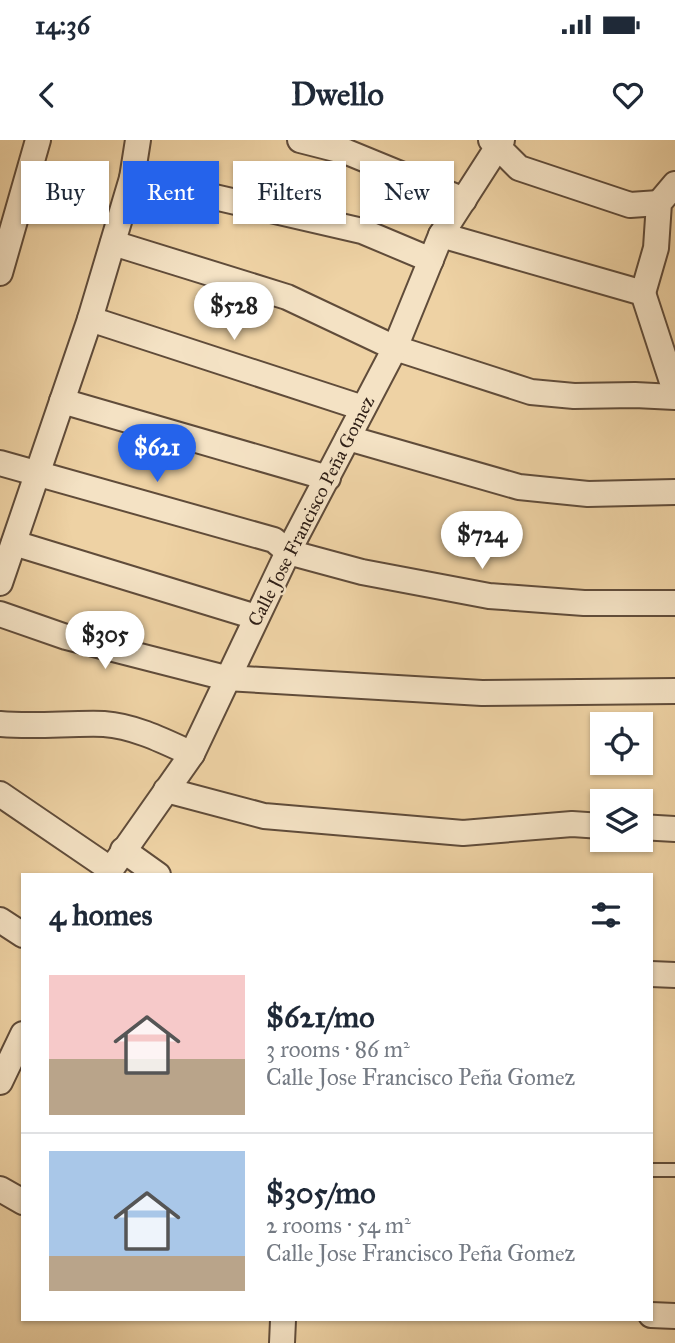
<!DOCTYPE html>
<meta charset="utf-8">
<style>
body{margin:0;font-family:"IM FELL Great Primer",serif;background:#f2f2f3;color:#1f2937;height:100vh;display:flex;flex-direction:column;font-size:26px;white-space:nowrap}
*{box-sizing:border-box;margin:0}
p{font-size:23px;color:#747a83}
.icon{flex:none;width:38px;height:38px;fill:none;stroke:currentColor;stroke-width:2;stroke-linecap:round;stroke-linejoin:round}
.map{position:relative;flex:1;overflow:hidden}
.panel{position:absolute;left:21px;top:733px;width:632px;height:448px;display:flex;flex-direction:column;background:#fff;border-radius:0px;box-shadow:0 2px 5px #0004}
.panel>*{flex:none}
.hud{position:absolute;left:21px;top:21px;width:634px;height:63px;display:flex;gap:14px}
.fabs{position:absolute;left:590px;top:572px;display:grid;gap:14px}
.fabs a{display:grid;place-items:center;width:63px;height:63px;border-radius:0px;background:#fff;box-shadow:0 2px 5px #0004;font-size:35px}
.price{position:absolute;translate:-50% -60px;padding:0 16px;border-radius:24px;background:#fff;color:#222;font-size:23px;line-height:46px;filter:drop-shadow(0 2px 4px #0008)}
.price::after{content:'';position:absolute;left:50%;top:42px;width:21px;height:16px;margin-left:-10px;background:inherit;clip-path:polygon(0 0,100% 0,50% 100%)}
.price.selected{background:#2563eb;color:#fff}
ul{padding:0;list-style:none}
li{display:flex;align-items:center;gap:21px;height:175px;padding:0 28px}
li+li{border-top:2px solid #e0e1e3}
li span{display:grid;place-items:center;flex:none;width:196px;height:140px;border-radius:0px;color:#555}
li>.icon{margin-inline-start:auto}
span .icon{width:84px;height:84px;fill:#fffc;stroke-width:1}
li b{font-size:30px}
h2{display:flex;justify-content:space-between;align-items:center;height:84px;padding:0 28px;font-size:30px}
.pill{padding:0 24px;border-radius:0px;background:#fff;box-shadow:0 2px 5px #0004;font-size:24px;line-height:63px}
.pill.selected{background:#2563eb;color:#fff}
.status{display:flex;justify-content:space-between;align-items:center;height:49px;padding:0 35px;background:#fff;direction:ltr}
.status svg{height:19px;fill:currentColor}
header{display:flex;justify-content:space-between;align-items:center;height:91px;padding:0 28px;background:#fff;font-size:32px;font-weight:800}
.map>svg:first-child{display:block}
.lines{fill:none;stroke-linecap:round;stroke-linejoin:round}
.lane-casing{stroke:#604c3a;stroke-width:16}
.street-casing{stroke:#604c3a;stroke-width:28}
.lane{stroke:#f4e2c4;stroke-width:12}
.street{stroke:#f4e2c4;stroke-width:24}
.labels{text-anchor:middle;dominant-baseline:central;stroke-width:5;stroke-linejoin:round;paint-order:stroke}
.street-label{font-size:19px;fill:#302017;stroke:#f4e2c4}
</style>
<div class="status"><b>14:36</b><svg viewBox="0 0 49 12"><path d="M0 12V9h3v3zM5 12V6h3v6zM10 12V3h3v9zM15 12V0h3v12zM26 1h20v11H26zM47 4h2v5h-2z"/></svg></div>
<header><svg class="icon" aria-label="back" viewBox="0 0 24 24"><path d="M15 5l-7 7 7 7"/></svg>Dwello<svg class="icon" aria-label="heart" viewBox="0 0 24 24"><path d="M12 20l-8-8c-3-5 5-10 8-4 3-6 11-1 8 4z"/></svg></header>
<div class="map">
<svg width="675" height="1203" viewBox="0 0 675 1203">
<rect width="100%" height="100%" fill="#eed2a4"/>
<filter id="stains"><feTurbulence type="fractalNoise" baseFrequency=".00286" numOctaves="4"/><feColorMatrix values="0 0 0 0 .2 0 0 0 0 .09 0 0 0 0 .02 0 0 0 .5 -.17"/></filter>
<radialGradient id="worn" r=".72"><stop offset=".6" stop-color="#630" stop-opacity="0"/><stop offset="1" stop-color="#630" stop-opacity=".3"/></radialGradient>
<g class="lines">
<g class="lane-casing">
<polyline id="lane" points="651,1030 675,1030"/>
</g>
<g class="street-casing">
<g id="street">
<polyline points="300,0 347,12 464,60"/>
<polyline points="491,0 519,28 630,65 659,63"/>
<polyline points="132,38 362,91 431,120"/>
<polyline points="441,95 643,153 675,251"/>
<polyline points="113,103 287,157 395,208 531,252 574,256 635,255 675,257"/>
<polyline points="0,133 38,0"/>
<polyline points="643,153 656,108 659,63 675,44"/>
<polyline points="90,179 363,268"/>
<polyline points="62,261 328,338"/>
<polyline points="348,298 519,347 588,354 675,352"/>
<polyline points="0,323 274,400 288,412 362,432 489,456 584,463 675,463"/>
<polyline points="14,403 256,477"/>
<polyline points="0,443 90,179 132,38 138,0"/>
<polyline points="0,474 66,497 226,538 482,553 675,551"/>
<path d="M0,584C35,587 69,583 104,584C134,586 164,601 192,614"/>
<polyline points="166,650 264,676 463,693 572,684 602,686"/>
<polyline points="0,654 110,729"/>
<polyline points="640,687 675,689"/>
<polyline points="123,710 158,735"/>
<polyline points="107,735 192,614 288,412 395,208 441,95 502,0"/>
<polyline points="0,780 23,795"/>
<polyline points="651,834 675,835"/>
<polyline points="0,942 23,894"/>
<polyline points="0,1049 23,1062"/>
<polyline points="651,1175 675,1176"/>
<polyline points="282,1203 283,1180"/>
</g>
</g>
<use href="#lane" class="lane"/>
<use href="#street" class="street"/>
</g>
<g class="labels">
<g class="street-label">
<text transform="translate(311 371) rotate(-63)">Calle Jose Francisco Peña Gomez</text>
</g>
</g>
<rect width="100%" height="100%" filter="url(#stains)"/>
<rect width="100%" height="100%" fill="url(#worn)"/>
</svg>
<div class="fabs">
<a><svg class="icon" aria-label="locate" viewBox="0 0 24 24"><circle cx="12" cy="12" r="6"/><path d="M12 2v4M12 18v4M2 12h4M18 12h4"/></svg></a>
<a><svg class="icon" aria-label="layers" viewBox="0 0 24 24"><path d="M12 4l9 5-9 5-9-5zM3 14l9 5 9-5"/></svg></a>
</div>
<b class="price" style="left:234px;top:202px">$528</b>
<b class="price selected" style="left:157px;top:344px">$621</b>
<b class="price" style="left:482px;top:431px">$724</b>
<b class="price" style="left:105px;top:531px">$305</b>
<div class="hud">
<a class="pill">Buy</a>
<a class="pill selected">Rent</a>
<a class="pill">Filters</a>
<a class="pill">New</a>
</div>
<section class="panel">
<h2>4 homes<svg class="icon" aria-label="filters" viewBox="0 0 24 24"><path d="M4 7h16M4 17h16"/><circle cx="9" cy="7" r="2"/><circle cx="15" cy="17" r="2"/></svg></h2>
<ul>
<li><span style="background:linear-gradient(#f6c9c9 60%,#b9a48a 0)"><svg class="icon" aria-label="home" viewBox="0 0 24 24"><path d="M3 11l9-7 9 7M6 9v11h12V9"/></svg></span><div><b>$621/mo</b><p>3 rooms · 86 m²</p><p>Calle Jose Francisco Peña Gomez</p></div></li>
<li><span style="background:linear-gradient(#a9c7e8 75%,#b9a48a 0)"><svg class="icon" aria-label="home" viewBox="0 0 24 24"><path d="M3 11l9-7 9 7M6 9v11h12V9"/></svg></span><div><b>$305/mo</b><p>2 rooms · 54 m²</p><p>Calle Jose Francisco Peña Gomez</p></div></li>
</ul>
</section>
</div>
